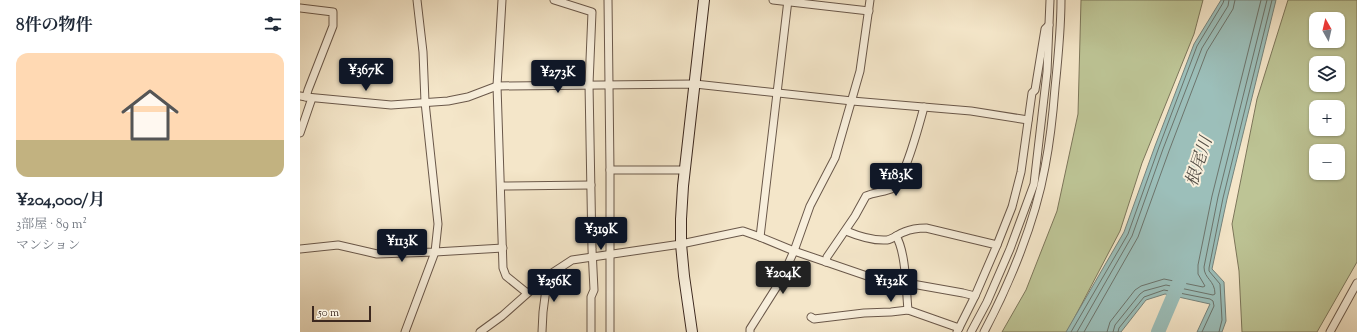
<!DOCTYPE html>
<html lang="ja">
<meta charset="utf-8">
<style>
body{margin:0;font-family:"Sorts Mill Goudy","Noto Serif JP",serif;background:#f2f2f3;color:#1f2937;height:100vh;display:flex;flex-direction:column;font-size:15px;white-space:nowrap}
*{box-sizing:border-box;margin:0}
p{font-size:13px;color:#747a83}
.icon{flex:none;width:22px;height:22px;fill:none;stroke:currentColor;stroke-width:2;stroke-linecap:round;stroke-linejoin:round}
.map{position:relative;flex:1;overflow:hidden}
.side{display:flex;flex-direction:column;background:#fff;width:300px}
.side>*{flex:none}
.needle{width:26px;rotate:352deg}
.buttons{position:absolute;left:1009px;top:12px;display:grid;gap:8px}
.buttons a{display:grid;place-items:center;width:36px;height:36px;border-radius:8px;background:#fff;box-shadow:0 1px 3px #0004;font-size:20px}
.scale{position:absolute;left:12px;bottom:10px;width:59px;box-sizing:border-box;padding-left:4px;border:2px solid #3c281f;border-top:0;font-size:11px;line-height:14px;white-space:nowrap;color:#3c281f;-webkit-text-stroke:3px #f8efdc;paint-order:stroke}
.price{position:absolute;translate:-50% -34px;padding:0 9px;border-radius:4px;background:#111827;color:#fff;font-size:13px;line-height:26px;filter:drop-shadow(0 1px 2px #0008)}
.price::after{content:'';position:absolute;left:50%;top:24px;width:12px;height:9px;margin-left:-6px;background:inherit;clip-path:polygon(0 0,100% 0,50% 100%)}
.price.active{background:#222;color:#fff}
ul{padding:0;list-style:none}
li{display:grid;align-content:center;gap:8px;height:212px;padding:0 16px}
li+li{border-top:1px solid #e0e1e3}
li span{display:grid;place-items:center;height:124px;border-radius:12px;color:#555}
li>.icon{margin-inline-start:auto}
span .icon{width:72px;height:72px;fill:#fffc;stroke-width:1}
li b{font-size:17px}
h2{display:flex;justify-content:space-between;align-items:center;height:48px;padding:0 16px;font-size:17px}
main{display:flex;flex:1;min-height:0}
.map>svg:first-child{display:block}
.green{fill:#bdc495;stroke:#7c765a;fill-rule:evenodd}
.water{fill:#9cbfba;stroke:#76837c}
.lines{fill:none;stroke-linecap:round;stroke-linejoin:round}
.shore{stroke:#6c746c;stroke-width:1}
.river{stroke:#9cbfba;stroke-width:14}
.street-casing{stroke:#6a584a;stroke-width:9}
.secondary-casing{stroke:#3c281f;stroke-width:12}
.street{stroke:#f8efdc;stroke-width:7}
.secondary{stroke:#f8efdc;stroke-width:10}
.labels{text-anchor:middle;dominant-baseline:central;stroke-width:4;stroke-linejoin:round;paint-order:stroke}
.water-label{font-size:17px;font-style:italic;fill:#544e46;stroke:#f8efdc}
</style>
<main>
<section class="side">
<h2>8件の物件<svg class="icon" aria-label="filters" viewBox="0 0 24 24"><path d="M4 7h16M4 17h16"/><circle cx="9" cy="7" r="2"/><circle cx="15" cy="17" r="2"/></svg></h2>
<ul>
<li><span style="background:linear-gradient(#ffd9b3 70%,#c2b280 0)"><svg class="icon" aria-label="home" viewBox="0 0 24 24"><path d="M3 11l9-7 9 7M6 9v11h12V9"/></svg></span><div><b>¥204,000/月</b><p>3部屋 · 89 m²</p><p>マンション</p></div></li>
</ul>
</section>
<div class="map">
<svg width="1057" height="332" viewBox="0 0 1057 332">
<rect width="100%" height="100%" fill="#f4e6c9"/>
<filter id="stains"><feTurbulence type="fractalNoise" baseFrequency=".005" numOctaves="4"/><feColorMatrix values="0 0 0 0 .2 0 0 0 0 .09 0 0 0 0 .02 0 0 0 .5 -.17"/></filter>
<radialGradient id="worn" r=".72"><stop offset=".6" stop-color="#630" stop-opacity="0"/><stop offset="1" stop-color="#630" stop-opacity=".3"/></radialGradient>
<g class="green">
<polygon points="781,0 903,0 894,34 842,163 820,231 767,332 702,332 726,290 757,211 778,114"/>
<path d="M988,0H1057V262L1017,332H942L939,271L932,224L957,99ZM1016,19H1038V41H1016ZM1016,63H1038V85H1016ZM1016,107H1038V129H1016ZM1016,151H1038V173H1016Z"/>
</g>
<polygon class="water" points="921,0 976,0 927,199 912,269 924,282 926,321 922,332 897,332 910,304 865,294 846,300 821,332 766,332 824,232 855,146 894,44"/>
<g class="lines">
<g class="shore">
<polyline points="771,332 828,234 859,147 897,46 923,3 924,0"/>
<polyline points="777,332 832,236 863,149 902,48 928,6 929,0"/>
<polyline points="784,332 838,237 869,151 907,51 933,9 935,0"/>
<polyline points="807,332 810,322 835,290 841,286 864,279 903,287 905,286 898,274 898,265 912,196 961,0"/>
<path d="M813,332L815,325L840,294L844,291L866,285L913,295L915,294C915,280 904,279 904,267L918,197L967,0"/>
<polyline points="818,332 819,328 844,297 864,290 910,299 913,301 914,306 902,332"/>
<polyline points="919,332 922,320 920,284 909,271 909,268 923,198 972,0"/>
</g>
<polyline class="river" points="858,332 881,278"/>
<g class="street-casing">
<g id="street">
<polyline points="202,0 197,86 203,268 206,276 227,293"/>
<polyline points="254,0 292,12 289,84 292,249 294,290 291,297 291,332"/>
<polyline points="308,0 310,170 385,170"/>
<polyline points="473,0 569,11"/>
<polyline points="0,8 33,12 33,26 8,90 6,97 0,96"/>
<polyline points="6,97 91,105 148,101 168,97 197,86 395,84 552,101 671,111 728,120"/>
<polyline points="0,133 12,98"/>
<polyline points="201,186 291,185"/>
<path d="M546,231C558,236 573,241 587,240C593,239 598,234 604,232C611,229 618,228 626,228L697,245L675,296L657,332"/>
<path d="M596,236C606,252 606,290 608,310"/>
<polyline points="460,237 488,0"/>
<polyline points="697,245 712,207 721,172 732,93 735,90 745,29 749,25"/>
<polyline points="0,249 38,245 77,254 135,252 203,248"/>
<path d="M526,262L527,257L555,216L566,196C574,192 586,192 593,188C604,181 620,122 624,107"/>
<polyline points="511,317 514,319 564,313 591,312 608,310 659,328"/>
<polyline points="105,332 135,252 138,224 125,102 123,52 117,0"/>
<polyline points="180,332 202,316 246,277 272,260 381,244 443,231 460,237 494,251 567,276 663,293 675,296"/>
<polyline points="242,332 243,312 247,281 246,277"/>
<polyline points="310,332 310,170"/>
<polyline points="450,332 450,329 481,280 494,251 510,206 535,158 560,71 570,0"/>
<polyline points="671,332 687,302 710,249 734,184 747,72 750,0"/>
<path d="M684,332C710,283 735,222 745,167C750,141 753,114 755,88C758,59 761,29 761,0"/>
<polyline points="1030,332 1057,283"/>
</g>
</g>
<g class="secondary-casing">
<polyline id="secondary" points="392,332 384,276 381,244 381,219 383,186 404,0"/>
</g>
<use href="#street" class="street"/>
<use href="#secondary" class="secondary"/>
</g>
<g class="labels">
<g class="water-label">
<text transform="translate(900 162) rotate(-72)">根尾川</text>
</g>
</g>
<rect width="100%" height="100%" filter="url(#stains)"/>
<rect width="100%" height="100%" fill="url(#worn)"/>
</svg>
<div class="buttons">
<a><svg class="needle" viewBox="-14 -14 28 28"><path d="M0-13l5 13h-10z" fill="#e53935"/><path d="M0 13l5-13h-10z" fill="#747a83"/></svg></a>
<a><svg class="icon" aria-label="layers" viewBox="0 0 24 24"><path d="M12 4l9 5-9 5-9-5zM3 14l9 5 9-5"/></svg></a>
<a>+</a>
<a>−</a>
</div>
<div class="scale">50 m</div>
<b class="price" style="left:66px;top:92px">¥367K</b>
<b class="price" style="left:258px;top:94px">¥273K</b>
<b class="price" style="left:596px;top:197px">¥183K</b>
<b class="price" style="left:301px;top:251px">¥319K</b>
<b class="price" style="left:102px;top:263px">¥113K</b>
<b class="price active" style="left:483px;top:295px">¥204K</b>
<b class="price" style="left:254px;top:303px">¥256K</b>
<b class="price" style="left:591px;top:303px">¥132K</b>
</div>
</main>
